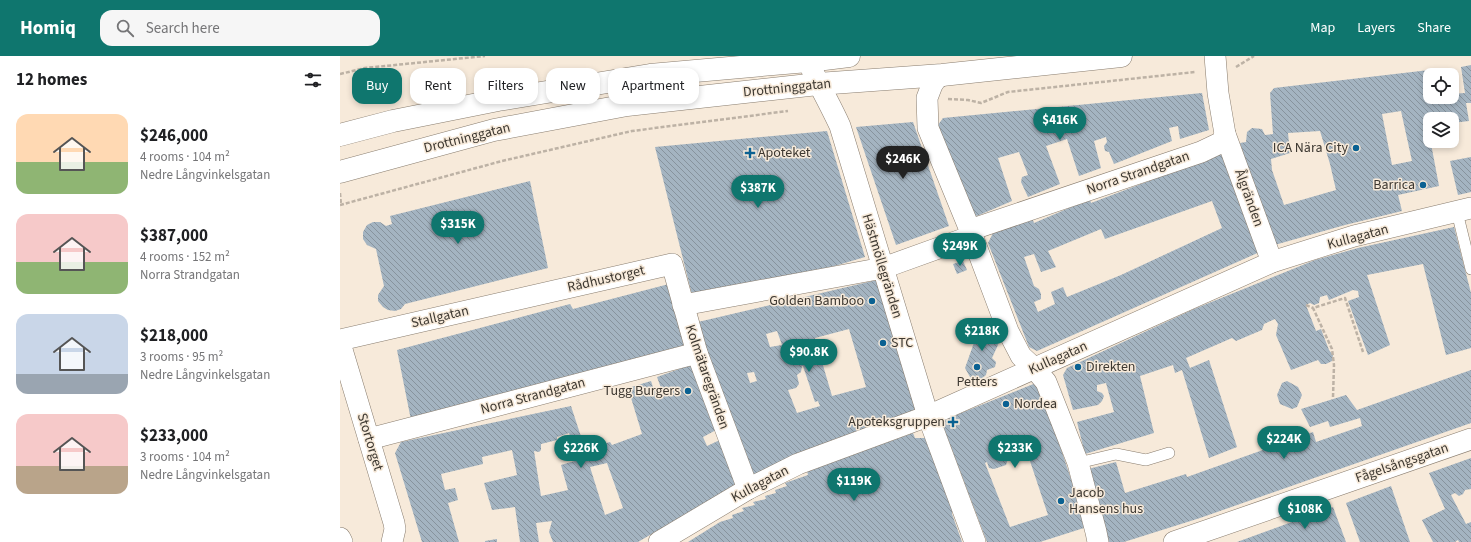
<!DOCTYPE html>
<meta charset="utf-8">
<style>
body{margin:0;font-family:"Source Sans 3",sans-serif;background:#f6f6f6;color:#202124;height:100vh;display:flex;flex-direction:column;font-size:15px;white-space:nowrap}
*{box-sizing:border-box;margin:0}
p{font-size:13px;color:#757577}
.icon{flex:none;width:22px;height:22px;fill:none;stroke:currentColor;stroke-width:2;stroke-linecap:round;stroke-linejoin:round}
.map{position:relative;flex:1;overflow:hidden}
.sheet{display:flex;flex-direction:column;background:#fff;width:340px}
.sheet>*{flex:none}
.banner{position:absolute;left:12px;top:12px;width:380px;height:36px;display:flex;gap:8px}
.controls{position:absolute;left:1083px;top:12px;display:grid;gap:8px}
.controls a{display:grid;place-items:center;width:36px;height:36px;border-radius:8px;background:#fff;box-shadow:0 2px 6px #0003;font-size:20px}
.price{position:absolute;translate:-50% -34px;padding:0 9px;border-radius:14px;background:#0f766e;color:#fff;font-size:13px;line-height:26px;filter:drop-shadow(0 1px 2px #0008)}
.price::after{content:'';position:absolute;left:50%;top:24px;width:12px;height:9px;margin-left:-6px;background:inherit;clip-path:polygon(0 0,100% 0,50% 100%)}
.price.active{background:#222;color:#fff}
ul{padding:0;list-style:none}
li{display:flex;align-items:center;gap:12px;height:100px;padding:0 16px}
li span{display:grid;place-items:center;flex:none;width:112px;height:80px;border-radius:12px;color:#555}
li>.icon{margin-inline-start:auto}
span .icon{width:48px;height:48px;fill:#fffc;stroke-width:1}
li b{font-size:17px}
h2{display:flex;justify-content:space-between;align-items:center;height:48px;padding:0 16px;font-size:17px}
.chip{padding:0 14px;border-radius:12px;background:#fff;box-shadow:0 2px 6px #0003;font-size:14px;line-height:36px}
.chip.active{background:#0f766e;color:#fff}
header{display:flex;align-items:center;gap:24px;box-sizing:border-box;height:56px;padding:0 20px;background:#0f766e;color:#fff}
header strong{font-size:19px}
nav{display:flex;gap:22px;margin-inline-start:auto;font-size:14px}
.search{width:280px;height:36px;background:#f6f6f6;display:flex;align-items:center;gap:10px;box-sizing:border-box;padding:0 14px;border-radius:12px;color:#757577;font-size:15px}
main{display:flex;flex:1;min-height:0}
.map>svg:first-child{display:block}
.building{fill:url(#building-back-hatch);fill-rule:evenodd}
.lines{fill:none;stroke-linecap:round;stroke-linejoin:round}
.lane-casing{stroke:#897d6f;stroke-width:12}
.street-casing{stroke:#897d6f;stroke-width:22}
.secondary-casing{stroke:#897d6f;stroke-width:23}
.path{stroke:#bdb2a5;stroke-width:2.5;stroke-dasharray:4 2;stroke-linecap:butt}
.lane{stroke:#fff;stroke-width:11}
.street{stroke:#fff;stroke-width:21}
.secondary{stroke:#fff;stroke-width:22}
.poi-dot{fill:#0a6192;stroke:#f7eada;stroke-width:1.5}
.labels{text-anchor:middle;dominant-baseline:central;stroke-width:3;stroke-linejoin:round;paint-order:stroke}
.street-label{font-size:14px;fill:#3d3831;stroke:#f7eada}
.poi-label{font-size:14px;fill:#3d3831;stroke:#f7eada;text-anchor:end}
</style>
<header>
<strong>Homiq</strong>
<div class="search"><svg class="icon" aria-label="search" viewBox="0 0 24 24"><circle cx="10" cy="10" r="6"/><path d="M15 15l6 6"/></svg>Search here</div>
<nav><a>Map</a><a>Layers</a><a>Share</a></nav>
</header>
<main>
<section class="sheet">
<h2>12 homes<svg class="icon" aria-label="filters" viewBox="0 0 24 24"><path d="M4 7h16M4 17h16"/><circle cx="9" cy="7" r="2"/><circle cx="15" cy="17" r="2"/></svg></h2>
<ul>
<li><span style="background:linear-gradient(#ffd9b3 60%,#8fb573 0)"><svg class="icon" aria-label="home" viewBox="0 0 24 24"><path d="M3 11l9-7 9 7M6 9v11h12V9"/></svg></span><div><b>$246,000</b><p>4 rooms · 104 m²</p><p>Nedre Långvinkelsgatan</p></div></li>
<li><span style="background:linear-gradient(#f6c9c9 60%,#8fb573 0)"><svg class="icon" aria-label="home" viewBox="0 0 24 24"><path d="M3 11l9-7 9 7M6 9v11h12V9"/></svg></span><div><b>$387,000</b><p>4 rooms · 152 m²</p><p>Norra Strandgatan</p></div></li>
<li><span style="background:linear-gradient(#c9d6e8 75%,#9aa5b1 0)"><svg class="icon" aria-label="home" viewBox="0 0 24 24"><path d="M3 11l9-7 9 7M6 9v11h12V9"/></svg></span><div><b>$218,000</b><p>3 rooms · 95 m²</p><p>Nedre Långvinkelsgatan</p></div></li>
<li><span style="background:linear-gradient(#f6c9c9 65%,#b9a48a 0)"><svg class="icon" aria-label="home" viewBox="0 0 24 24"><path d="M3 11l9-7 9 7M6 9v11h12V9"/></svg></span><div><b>$233,000</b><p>3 rooms · 104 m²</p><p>Nedre Långvinkelsgatan</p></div></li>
</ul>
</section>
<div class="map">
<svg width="1131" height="486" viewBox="0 0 1131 486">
<defs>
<pattern id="building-back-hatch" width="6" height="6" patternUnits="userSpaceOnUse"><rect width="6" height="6" fill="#a4b4c1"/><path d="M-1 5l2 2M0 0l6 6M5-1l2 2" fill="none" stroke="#87939d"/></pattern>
</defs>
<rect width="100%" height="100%" fill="#f7eada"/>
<g class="building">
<path d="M1131,9V47H1126L1129,65L1112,67V63H1090V77H1089L1099,130L1058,139L1062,155L1005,169L931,190L900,87L906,86L907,76L912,72L922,73L925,79L933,78L930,37L934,32L1098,13L1099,19H1090V41H1112V38L1125,37L1121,11ZM1061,55L1072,105L1052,109L1042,58ZM980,75L990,108L996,134L944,149L932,114L931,103L950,97L948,77Z"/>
<polygon points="862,37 869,74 840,83 838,70 829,72 832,85 774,108 769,96 765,95 764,90 767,86 766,81 754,85 761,112 739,120 727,83 706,90 720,128 688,141 681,126 682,121 688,119 679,96 658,102 672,145 637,160 629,156 598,69 603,62"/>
<polygon points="573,66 609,170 556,189 516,71"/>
<polygon points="487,75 525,201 471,217 352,239 315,91"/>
<path d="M885,96L922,195L697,295L689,291L648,187L653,177L692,162L694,167L750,143L751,147ZM872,145L882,172L781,219L727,241L723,231L711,236L715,248L698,256L694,246L701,243V238L699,233L694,230L684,201L694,198L701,216L716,211L708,195L761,173L765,183Z"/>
<polygon points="1131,101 1131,136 1118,139 1110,105"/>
<polygon points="190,125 208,212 65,248 61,253 55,255 48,254 43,251 38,245 38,239 44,230 36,193 27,189 23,183 23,176 27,169 33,166 40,166 46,170 52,168 50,160"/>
<polygon points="1114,171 1131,237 1131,292 1106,299 1083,208 1027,219 1050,289 1028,299 1008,245 1019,241 1018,235 1013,234 989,244 987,239 980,241 979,247 974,249 970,247 966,249 976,275 981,273 989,294 993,299 992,305 986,308 981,308 978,304 951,314 936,279 938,268 935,263 924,268 922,274 896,285 892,282 846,302 850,312 869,304 897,391 869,402 842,314 835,317 833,309 800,320 814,377 745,398 737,366 774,356 766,327 757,329 757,335 762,337 764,340 762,345 758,349 733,354 723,319 727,312 854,253 975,204 1018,192"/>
<polygon points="623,205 627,214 617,218 613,208"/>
<path d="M541,223L581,356L413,421L380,346L358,266ZM509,273L526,331L492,340L475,282ZM437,275L442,289L430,291L426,278ZM462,310H463L475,346L478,345L480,350L457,357L448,334L456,332L459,328L457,319L461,316ZM414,316L417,325L410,327L407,317Z"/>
<polygon points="329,228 345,291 71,364 57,294 230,248 233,253"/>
<polygon points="644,264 649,266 658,289 652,302 656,306 655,311 647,314 646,319 641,323 635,323 630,321 625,312 641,267"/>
<path d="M353,308L378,373L363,381L367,390L382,383L397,428L298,486H213L209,476L212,465L196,467L199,486H180L175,451L152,454L144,427L177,419L172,394L142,401L143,408L101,418L105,434L115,432L118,444L108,447L119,486H82L55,397L61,386L231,350L247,399L262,394L260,389L270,386L272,389L302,378L288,332L311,325L314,334L318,333L321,332L317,321ZM229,377L238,404L221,409L228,434L201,440L194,395L199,396L201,394V388L217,384V381ZM267,407L283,452L265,459L250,411Z"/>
<polygon points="1131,314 1131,367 860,462 784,486 769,486 748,413 776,406 785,437 846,418 847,421 973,376 976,386 1022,370 1020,362 990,371 988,365 970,371 961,353 1006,339 1017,354"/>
<polygon points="947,325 958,331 962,339 957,351 952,353 940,348 937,339 942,327"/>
<path d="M696,327L716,378L747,471L700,486H647L601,365ZM685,390L708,459L670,471L645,407L647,406L649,412L654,413L666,409L668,403L666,398Z"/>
<polygon points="573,377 575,382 584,382 589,380 612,449 612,458 622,486 348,486 380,466 393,462 392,459 404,455 402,452 415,449 413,446 426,443 425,440 436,437 435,434 447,430 445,427 468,419 467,415"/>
<polygon points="1131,402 1131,433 1125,434 1123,438 1119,440 1115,437 1111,439 1126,468 1131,466 1131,486 1119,486 1118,484 1115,486 1093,486 1082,464 1105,453 1089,417"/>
<polygon points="1051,430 1070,486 1020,486 1006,447"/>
<polygon points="993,451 1006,486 897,486"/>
<polygon points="157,483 157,486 145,486 145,485"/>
</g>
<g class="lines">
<g class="lane-casing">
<g id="lane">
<polyline points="1117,156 1131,213"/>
<polyline points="738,407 776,398 806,404 829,397"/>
</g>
</g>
<g class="street-casing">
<g id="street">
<path d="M468,5C478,28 490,48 500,70L588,360L635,486"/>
<polyline points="602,19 596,23 592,29 587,42 588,72 630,174 668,275 681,300 694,312 706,326 738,407 756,476 758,486"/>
<polyline points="885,78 932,206"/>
<polyline points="630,174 861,96 882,86 885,78 878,37 875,0"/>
<polyline points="343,249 543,212 632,180"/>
<polyline points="0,284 332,208 357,297 408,433"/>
<polyline points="0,287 54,467 55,473 52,486"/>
<polyline points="29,383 357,297"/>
<polyline points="0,482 2,486"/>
<polyline points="319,486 408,433 458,408 588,360 932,206 1014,180 1131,152"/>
<polyline points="834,486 1131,383"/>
</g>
</g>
<g class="secondary-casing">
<g id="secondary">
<polyline points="0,79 53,65 158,44 310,19 468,5 509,0"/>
<polyline points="0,116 154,74 287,49 478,28 602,19 781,0"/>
</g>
</g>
<g class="path">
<polyline points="896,11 914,0"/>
<polyline points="0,18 25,12 145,0"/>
<polyline points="608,43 628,44 641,47 668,36 855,16"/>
<polyline points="0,137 1,149"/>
<polyline points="0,149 162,105 292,75 448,55"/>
<polyline points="966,249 973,252"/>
<polyline points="993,341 994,309 992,293 973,252 1005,242 1023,296"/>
</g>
<use href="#lane" class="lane"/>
<use href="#street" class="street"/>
<use href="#secondary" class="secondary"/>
</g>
<g class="poi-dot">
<circle cx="1016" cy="92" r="4"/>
<path d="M408 91h4v4h4v4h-4v4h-4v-4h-4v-4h4z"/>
<circle cx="1083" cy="129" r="4"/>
<circle cx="532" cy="245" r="4"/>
<circle cx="543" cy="287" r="4"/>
<circle cx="637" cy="311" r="4"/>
<circle cx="738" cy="311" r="4"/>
<circle cx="348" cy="335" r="4"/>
<circle cx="666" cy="348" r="4"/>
<path d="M611 360h4v4h4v4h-4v4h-4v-4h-4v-4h4z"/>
<circle cx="721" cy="445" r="4"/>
</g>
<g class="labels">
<g class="street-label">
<text transform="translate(447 32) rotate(-6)">Drottninggatan</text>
<text transform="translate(127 82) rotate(-14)">Drottninggatan</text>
<text transform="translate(798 117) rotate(-19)">Norra Strandgatan</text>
<text transform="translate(909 142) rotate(70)">Ålgränden</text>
<text transform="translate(1018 181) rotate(-15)">Kullagatan</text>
<text transform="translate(542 210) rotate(73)">Hästmöllegränden</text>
<text transform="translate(266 223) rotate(-13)">Rådhustorget</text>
<text transform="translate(100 261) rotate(-13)">Stallgatan</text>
<text transform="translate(718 302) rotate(-24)">Kullagatan</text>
<text transform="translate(367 321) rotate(71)">Kolmätaregränden</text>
<text transform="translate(193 340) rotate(-15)">Norra Strandgatan</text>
<text transform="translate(30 386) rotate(73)">Stortorget</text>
<text transform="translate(1062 407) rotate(-19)">Fågelsångsgatan</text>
<text transform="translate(420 428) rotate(-28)">Kullagatan</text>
</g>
<g class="poi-label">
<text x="1008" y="92">ICA Nära City</text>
<text x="418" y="97" text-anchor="start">Apoteket</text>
<text x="1075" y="129">Barrica</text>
<text x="524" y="245">Golden Bamboo</text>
<text x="551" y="287" text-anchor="start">STC</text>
<text x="746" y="311" text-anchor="start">Direkten</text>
<text x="637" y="326" text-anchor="middle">Petters</text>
<text x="340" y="335">Tugg Burgers</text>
<text x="674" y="348" text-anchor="start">Nordea</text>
<text x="605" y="366">Apoteksgruppen</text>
<text x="729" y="437" text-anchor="start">Jacob<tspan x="729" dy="16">Hansens hus</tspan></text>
</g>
</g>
</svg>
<div class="controls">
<a><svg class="icon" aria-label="locate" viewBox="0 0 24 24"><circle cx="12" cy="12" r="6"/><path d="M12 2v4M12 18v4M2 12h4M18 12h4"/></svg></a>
<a><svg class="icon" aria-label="layers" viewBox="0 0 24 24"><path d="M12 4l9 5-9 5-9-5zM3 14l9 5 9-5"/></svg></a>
</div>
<b class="price" style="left:720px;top:85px">$416K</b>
<b class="price active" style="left:563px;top:124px">$246K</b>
<b class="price" style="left:418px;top:153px">$387K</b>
<b class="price" style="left:118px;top:189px">$315K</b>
<b class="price" style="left:620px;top:211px">$249K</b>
<b class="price" style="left:642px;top:296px">$218K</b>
<b class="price" style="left:469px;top:317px">$90.8K</b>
<b class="price" style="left:944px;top:404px">$224K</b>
<b class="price" style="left:241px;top:413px">$226K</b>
<b class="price" style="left:675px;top:413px">$233K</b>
<b class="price" style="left:514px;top:446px">$119K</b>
<b class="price" style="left:965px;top:474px">$108K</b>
<div class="banner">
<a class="chip active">Buy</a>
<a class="chip">Rent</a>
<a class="chip">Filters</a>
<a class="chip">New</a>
<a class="chip">Apartment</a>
</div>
</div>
</main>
